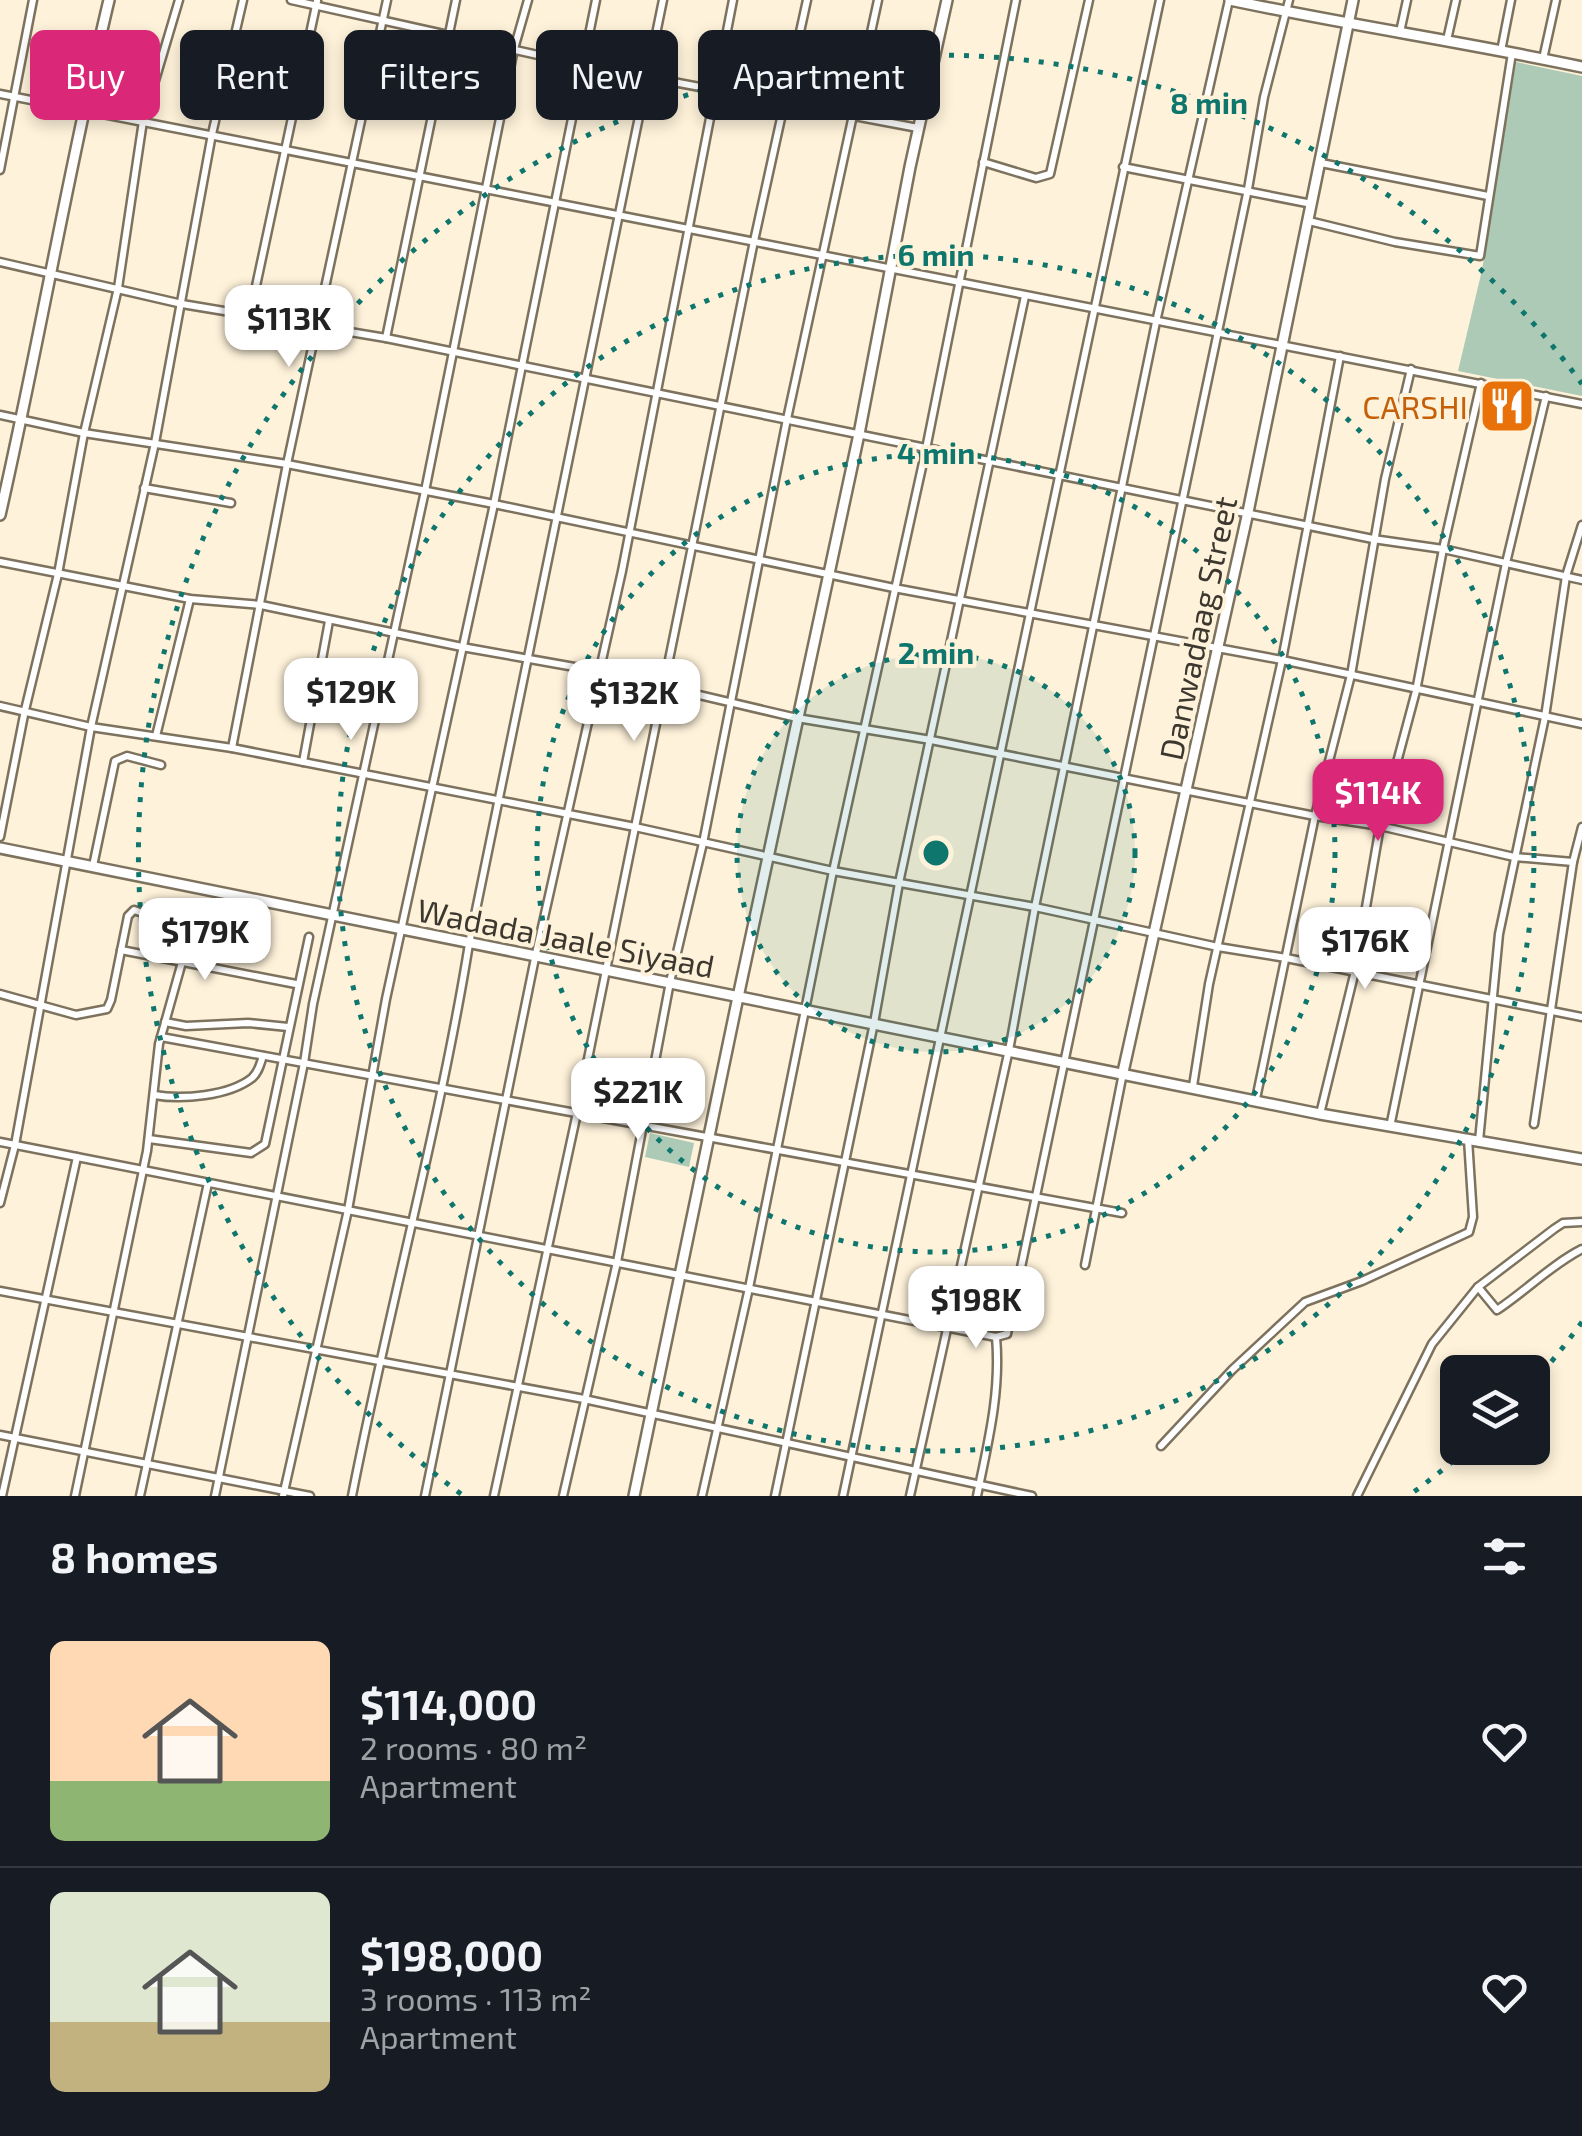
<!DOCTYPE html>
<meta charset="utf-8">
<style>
body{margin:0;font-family:"Exo 2",sans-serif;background:#242831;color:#f1f3f6;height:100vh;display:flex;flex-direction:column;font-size:38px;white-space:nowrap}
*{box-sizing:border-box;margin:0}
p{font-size:32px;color:#9ea1a6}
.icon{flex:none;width:55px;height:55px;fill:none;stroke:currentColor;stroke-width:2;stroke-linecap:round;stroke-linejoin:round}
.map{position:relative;height:1496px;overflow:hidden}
.drawer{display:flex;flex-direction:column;background:#171b24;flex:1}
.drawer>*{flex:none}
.guide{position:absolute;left:30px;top:30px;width:1000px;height:90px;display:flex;gap:20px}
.buttons{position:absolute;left:1440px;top:1355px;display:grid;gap:20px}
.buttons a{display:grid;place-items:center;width:110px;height:110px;border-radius:15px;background:#171b24;box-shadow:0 5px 15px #0003;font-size:50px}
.price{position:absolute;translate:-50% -85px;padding:0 22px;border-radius:20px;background:#fff;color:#222;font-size:32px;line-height:65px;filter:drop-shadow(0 2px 5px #0008)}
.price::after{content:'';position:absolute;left:50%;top:60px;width:30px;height:22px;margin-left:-15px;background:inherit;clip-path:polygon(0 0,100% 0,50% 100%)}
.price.active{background:#db2777;color:#fff}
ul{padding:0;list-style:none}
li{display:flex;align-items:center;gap:30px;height:250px;padding:0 50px}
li+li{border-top:2px solid #363941}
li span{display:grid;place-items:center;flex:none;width:280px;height:200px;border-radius:15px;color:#555}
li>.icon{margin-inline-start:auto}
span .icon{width:120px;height:120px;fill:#fffc;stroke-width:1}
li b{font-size:42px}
h2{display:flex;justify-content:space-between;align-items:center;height:120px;padding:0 50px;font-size:42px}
.chip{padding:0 35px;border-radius:15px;background:#171b24;box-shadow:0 5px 15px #0003;font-size:35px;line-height:90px}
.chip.active{background:#db2777;color:#fff}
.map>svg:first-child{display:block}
.green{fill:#adcab6}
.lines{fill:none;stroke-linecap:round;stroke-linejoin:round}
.minor-casing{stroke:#7d725e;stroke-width:11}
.tertiary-casing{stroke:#7d725e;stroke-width:14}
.secondary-casing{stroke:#7d725e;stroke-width:14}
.minor{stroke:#fff;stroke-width:6}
.tertiary{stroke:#fff;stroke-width:9}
.secondary{stroke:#fff;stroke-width:9}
.ring{fill:none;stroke:#0f766e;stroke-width:5;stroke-dasharray:5 10}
.labels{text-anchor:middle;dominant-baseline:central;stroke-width:8;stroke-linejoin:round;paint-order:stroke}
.food-label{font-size:32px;fill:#c56008;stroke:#fef2da;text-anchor:end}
.street-label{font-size:32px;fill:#3d382f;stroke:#fef2da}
.centre{fill:#0f766e;stroke:#fef2da;stroke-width:5}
.ring-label{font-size:30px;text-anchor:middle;font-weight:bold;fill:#0f766e;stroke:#fef2da;stroke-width:8;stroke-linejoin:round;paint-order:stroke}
</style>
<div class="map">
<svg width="1582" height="1496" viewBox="0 0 1582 1496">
<rect width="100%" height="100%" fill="#fef2da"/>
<g class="green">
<polygon points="1516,62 1582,76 1582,396 1458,371 1482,270"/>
<polygon points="650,1133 694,1143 689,1167 645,1157"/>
</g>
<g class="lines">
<g class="minor-casing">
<g id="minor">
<polyline points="291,0 583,65 918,128"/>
<polyline points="1400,32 1407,0"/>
<polyline points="1447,40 1456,0"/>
<polyline points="1501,51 1511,0"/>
<polyline points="1543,59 1556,0"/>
<polyline points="0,94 1582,404"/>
<polyline points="983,162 1036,178 1050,174 1089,0"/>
<polyline points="1321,163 1488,196"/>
<polyline points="1123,167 1312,204"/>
<polyline points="0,170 33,0"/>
<polyline points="1309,221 1395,242 1480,256 1512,53"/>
<polyline points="0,262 182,304 386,338 1373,539 1443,549 1582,580"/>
<polyline points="250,314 317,1"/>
<polyline points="386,338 456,0"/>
<polyline points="0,415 84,433 287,464 494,504 894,588 1282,660 1582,724"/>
<polyline points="144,488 231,503"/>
<polyline points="0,562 190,599 261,605 462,647 597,671 797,718 931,740 1315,816 1380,826 1514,857 1573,862"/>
<polyline points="0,706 91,727 232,748 635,827 833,871 1035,907 1218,947 1286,958 1582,1017"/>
<polyline points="156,736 190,599"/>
<polyline points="232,748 287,464 387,0"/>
<polyline points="303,762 329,621"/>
<polyline points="0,837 25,710 58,574 84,433 118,288 143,121 179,0"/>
<polyline points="93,866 115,761 127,756 161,765"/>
<polyline points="121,950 296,984"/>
<polyline points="0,994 76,1015 107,1009 111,1000 128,916 134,910 191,930 159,1044 147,1151 75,1496"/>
<polyline points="165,1022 186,1026 248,1023 288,1027"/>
<polyline points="161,1037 1122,1213"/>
<polyline points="1193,1086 1209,984 1282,660 1340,356"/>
<path d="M154,1095C182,1100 229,1096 252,1078C259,1072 260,1064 263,1056"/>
<polyline points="1256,1099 1315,816 1351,675 1385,479 1411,369"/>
<polyline points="1320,1114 1355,971 1380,826 1416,691 1443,549 1481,383"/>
<polyline points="1534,1124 1573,862 1582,827"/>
<polyline points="1390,1127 1506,563 1546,396"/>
<polyline points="149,1139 251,1153 265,1144 309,937"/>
<polyline points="1479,1141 1499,934 1545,717 1566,576 1582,525"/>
<polyline points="0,1142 996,1337 1007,1334 1248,189 1264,97 1289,0"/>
<polyline points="0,1203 15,1145 91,727 155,443 212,134 243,0"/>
<polyline points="1085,1265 1123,1073"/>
<path d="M1478,1287L1497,1310C1527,1290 1551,1265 1582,1249"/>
<polyline points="0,1291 584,1399 1032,1496"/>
<polyline points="0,1435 310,1496"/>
<polyline points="1161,1446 1232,1370 1305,1302 1362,1281 1469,1232 1473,1217 1468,1139"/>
<polyline points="2,1496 77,1157"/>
<polyline points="140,1496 208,1183"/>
<polyline points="215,1496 304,1063 313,1004 425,491 514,49 528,0"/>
<polyline points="283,1496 348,1210 386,999 494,504 596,0"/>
<path d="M352,1496C388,1311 439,1129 469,944L663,0"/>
<polyline points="425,1496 535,958 622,571 733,0"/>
<polyline points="494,1496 577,1113 754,241 807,0"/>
<polyline points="563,1496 617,1262 670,982 703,843 787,419 878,0"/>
<polyline points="702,1496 749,1288 833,871 926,449 1016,0"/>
<polyline points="775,1496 874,1023 899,883 1025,296"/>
<polyline points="843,1496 1160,0"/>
<polyline points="910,1496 1010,1045 1035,907 1156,322 1229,0"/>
<path d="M977,1496C988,1443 1001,1391 996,1337"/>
<polyline points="1357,1496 1432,1344 1478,1287 1554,1229 1563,1223 1582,1222"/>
</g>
</g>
<g class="tertiary-casing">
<g id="tertiary">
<path d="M1230,0C1347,25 1465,42 1582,67"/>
<path d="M0,515C39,344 68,171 109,0"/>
<polyline points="738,997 859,434 910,167 947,0"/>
<polyline points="1123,1072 1248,512 1353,0"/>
</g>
</g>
<g class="secondary-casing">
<g id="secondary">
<polyline points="0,848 1320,1114 1582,1159"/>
<polyline points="634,1496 738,997"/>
</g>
</g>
<use href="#minor" class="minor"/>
<use href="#tertiary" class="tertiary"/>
<use href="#secondary" class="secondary"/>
</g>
<circle cx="936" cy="853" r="199" fill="#0f766e" fill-opacity=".12"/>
<g class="ring">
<circle cx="936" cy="853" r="199"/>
<circle cx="936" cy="853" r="399"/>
<circle cx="936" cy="853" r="598"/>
<path d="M1582 1322A798 798 0 0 1 1534 1382M1465 1451A798 798 0 0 1 1411 1494M461 1494A798 798 0 1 1 1582 384"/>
</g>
<defs>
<g id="restaurant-square" transform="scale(2.875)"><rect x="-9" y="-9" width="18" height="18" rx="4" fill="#e8710a" stroke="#fef2da"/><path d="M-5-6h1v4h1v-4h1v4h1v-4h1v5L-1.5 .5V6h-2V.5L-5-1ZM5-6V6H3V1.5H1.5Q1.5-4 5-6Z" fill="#fff"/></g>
</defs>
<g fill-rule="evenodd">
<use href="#restaurant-square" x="1507" y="406"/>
</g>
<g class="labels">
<g class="food-label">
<text x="1468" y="406">CARSHI</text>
</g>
<g class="street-label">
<text transform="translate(1197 628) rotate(-78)">Danwadaag Street</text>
<text transform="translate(566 937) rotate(11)">Wadada Jaale Siyaad</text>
</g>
</g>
<circle cx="936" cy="853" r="15" class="centre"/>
<g class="ring-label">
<text x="1209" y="114">8 min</text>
<text x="936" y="266">6 min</text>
<text x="936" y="464">4 min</text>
<text x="936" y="664">2 min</text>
</g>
</svg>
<div class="buttons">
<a><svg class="icon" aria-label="layers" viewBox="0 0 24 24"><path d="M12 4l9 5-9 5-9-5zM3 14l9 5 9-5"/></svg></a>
</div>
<b class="price" style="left:289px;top:370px">$113K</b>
<b class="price" style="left:351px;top:743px">$129K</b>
<b class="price" style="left:634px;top:744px">$132K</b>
<b class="price active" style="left:1378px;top:844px">$114K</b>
<b class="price" style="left:205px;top:983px">$179K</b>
<b class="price" style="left:1365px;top:992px">$176K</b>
<b class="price" style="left:638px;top:1143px">$221K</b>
<b class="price" style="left:976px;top:1351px">$198K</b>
<div class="guide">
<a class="chip active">Buy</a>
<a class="chip">Rent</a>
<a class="chip">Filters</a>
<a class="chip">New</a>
<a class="chip">Apartment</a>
</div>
</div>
<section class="drawer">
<h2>8 homes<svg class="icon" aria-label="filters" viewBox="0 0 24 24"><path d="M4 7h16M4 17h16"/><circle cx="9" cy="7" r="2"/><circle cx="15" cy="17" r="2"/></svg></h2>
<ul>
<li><span style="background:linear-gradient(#ffd9b3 70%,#8fb573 0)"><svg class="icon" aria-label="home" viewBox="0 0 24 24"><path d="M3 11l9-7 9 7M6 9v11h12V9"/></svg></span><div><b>$114,000</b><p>2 rooms · 80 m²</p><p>Apartment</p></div><svg class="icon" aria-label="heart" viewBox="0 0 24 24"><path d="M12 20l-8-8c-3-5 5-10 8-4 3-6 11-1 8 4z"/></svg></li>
<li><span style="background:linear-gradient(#dfe7d0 65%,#c2b280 0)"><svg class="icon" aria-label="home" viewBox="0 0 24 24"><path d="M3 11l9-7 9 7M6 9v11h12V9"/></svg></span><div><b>$198,000</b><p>3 rooms · 113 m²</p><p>Apartment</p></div><svg class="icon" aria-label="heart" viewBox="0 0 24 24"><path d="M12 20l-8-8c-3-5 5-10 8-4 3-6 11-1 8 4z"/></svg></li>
</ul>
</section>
